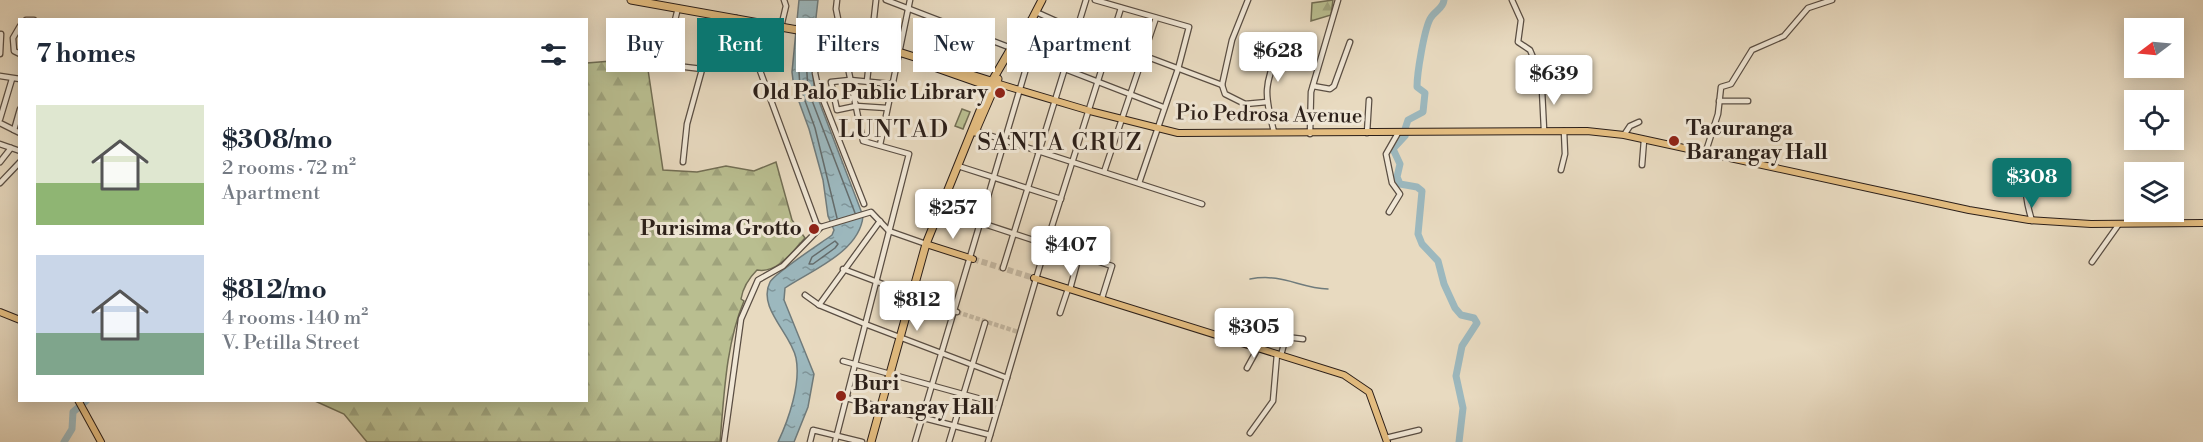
<!DOCTYPE html>
<meta charset="utf-8">
<style>
body{margin:0;font-family:"Libre Bodoni",serif;background:#f6f6f7;color:#1f2937;height:100vh;display:flex;flex-direction:column;font-size:22px;white-space:nowrap}
*{box-sizing:border-box;margin:0}
p{font-size:20px;color:#747a83}
.icon{flex:none;width:33px;height:33px;fill:none;stroke:currentColor;stroke-width:2;stroke-linecap:round;stroke-linejoin:round}
.map{position:relative;flex:1;overflow:hidden}
.sheet{position:absolute;left:18px;top:18px;width:570px;height:384px;display:flex;flex-direction:column;background:#fff;border-radius:0px;box-shadow:0 3px 15px #0003}
.sheet>*{flex:none}
.guide{position:absolute;left:606px;top:18px;width:570px;height:54px;display:flex;gap:12px}
.needle{width:39px;rotate:254deg}
.tools{position:absolute;left:2124px;top:18px;display:grid;gap:12px}
.tools a{display:grid;place-items:center;width:60px;height:60px;border-radius:0px;background:#fff;box-shadow:0 3px 15px #0003;font-size:30px}
.price{position:absolute;translate:-50% -51px;padding:0 14px;border-radius:6px;background:#fff;color:#222;font-size:20px;line-height:39px;filter:drop-shadow(0 2px 3px #0008)}
.price::after{content:'';position:absolute;left:50%;top:36px;width:18px;height:14px;margin-left:-9px;background:inherit;clip-path:polygon(0 0,100% 0,50% 100%)}
.price.selected{background:#0f766e;color:#fff}
ul{padding:0;list-style:none}
li{display:flex;align-items:center;gap:18px;height:150px;padding:0 18px}
li span{display:grid;place-items:center;flex:none;width:168px;height:120px;border-radius:0px;color:#555}
li>.icon{margin-inline-start:auto}
span .icon{width:72px;height:72px;fill:#fffc;stroke-width:1}
li b{font-size:26px}
h2{display:flex;justify-content:space-between;align-items:center;height:72px;padding:0 18px;font-size:26px}
.chip{padding:0 21px;border-radius:0px;background:#fff;box-shadow:0 3px 15px #0003;font-size:21px;line-height:54px}
.chip.selected{background:#0f766e;color:#fff}
.map>svg:first-child{display:block}
.forest{fill:url(#forest-firs);stroke:#726e54;stroke-width:1.5}
.cemetery{fill:url(#cemetery-stones);stroke:#726e54;stroke-width:1.5}
.water{fill:url(#water-ripples);stroke:#6f7b7c;stroke-width:1.5}
.lines{fill:none;stroke-linecap:round;stroke-linejoin:round}
.shore{stroke:#646c6c;stroke-width:1.5}
.stream{stroke:#6f7b7c;stroke-width:1.5}
.river{stroke:#9cb8be;stroke-width:7}
.minor-tunnel{stroke:#c2b59f;stroke-width:4.5;stroke-dasharray:4.5 2;stroke-linecap:butt}
.major-tunnel{stroke:#c2b59f;stroke-width:6;stroke-dasharray:6 3;stroke-linecap:butt}
.minor-casing{stroke:#5a4e43;stroke-width:7}
.major-casing{stroke:#2b1f19;stroke-width:8}
.highway-casing{stroke:#2b1f19;stroke-width:9}
.minor{stroke:#f0e7d6;stroke-width:4.5}
.major{stroke:#e4bd80;stroke-width:6}
.highway{stroke:#e4bd80;stroke-width:7}
.poi-dot{fill:#8f2418;stroke:#f0e7d6;stroke-width:2}
.labels{text-anchor:middle;dominant-baseline:central;stroke-width:6;stroke-linejoin:round;paint-order:stroke}
.poi-label{font-size:21px;font-weight:bold;fill:#2b1f19;stroke:#f0e7d6;text-anchor:end}
.street-label{font-size:21px;fill:#2b1f19;stroke:#f0e7d6}
.quarter-label{font-size:24px;letter-spacing:1.5px;fill:#2b1f19;stroke:#f0e7d6}
</style>
<div class="map">
<svg width="2203" height="442" viewBox="0 0 2203 442">
<defs>
<pattern id="forest-firs" width="22" height="20" patternUnits="userSpaceOnUse" patternTransform="scale(1.5)"><rect width="22" height="20" fill="#b9be90"/><path d="M5 1l3.5 6h-7zM16 11l3.5 6h-7z" fill="#9fa37c"/></pattern>
<pattern id="cemetery-stones" width="16" height="16" patternUnits="userSpaceOnUse" patternTransform="scale(1.5)"><rect width="16" height="16" fill="#b9be90"/><path d="M2 7V4a2 2 0 0 1 4 0v3zM10 15v-3a2 2 0 0 1 4 0v3z" fill="#9fa37c"/></pattern>
<pattern id="water-ripples" width="26" height="14" patternUnits="userSpaceOnUse" patternTransform="scale(1.5)"><rect width="26" height="14" fill="#9cb8be"/><path d="M2 4q2-2 4 0t4 0M15 11q2-2 4 0t4 0" fill="none" stroke="#7f959a"/></pattern>
</defs>
<rect width="100%" height="100%" fill="#e8dac0"/>
<filter id="stains"><feTurbulence type="fractalNoise" baseFrequency=".00333" numOctaves="4"/><feColorMatrix values="0 0 0 0 .2 0 0 0 0 .09 0 0 0 0 .02 0 0 0 .5 -.17"/></filter>
<radialGradient id="worn" r=".72"><stop offset=".6" stop-color="#630" stop-opacity="0"/><stop offset="1" stop-color="#630" stop-opacity=".3"/></radialGradient>
<g class="forest">
<polygon points="1333,0 1331,15 1311,21 1312,3"/>
<path d="M637,59L647,63L663,170L697,172L726,166L754,171L776,162L792,220L805,238C793,251 777,274 757,270C748,279 743,287 741,299L744,301C726,343 724,396 720,442H367L344,414L315,401L586,400L587,63Z"/>
</g>
<polygon class="cemetery" points="962,109 970,112 963,129 955,126"/>
<path class="water" d="M799,0H818L812,53L814,88L863,216C860,252 810,271 785,288L784,300L814,374L808,407L794,442H778C789,419 801,383 796,358C791,333 757,308 770,282C775,273 821,243 832,235L834,230L828,216L823,180L809,129L794,88L792,72Z"/>
<g class="lines">
<g class="shore">
<polyline points="837,218 815,128 800,87 799,72 802,56 806,58 808,90 855,213"/>
<polygon points="835,241 838,244 835,248 813,264 809,264 812,257"/>
</g>
<path class="stream" d="M1250,279C1283,273 1299,288 1328,289"/>
<g class="river">
<path d="M1405,129L1408,120L1423,112L1425,93L1417,87C1417,73 1424,31 1430,19C1434,11 1443,9 1444,0"/>
<polyline points="1405,136 1393,149 1400,164 1397,177 1400,184 1417,187 1422,191 1418,234 1422,244 1438,261 1444,284 1455,308 1461,315 1474,318 1477,323 1462,346 1456,376 1463,408 1459,442"/>
<polyline points="64,442 72,429 73,412 87,400"/>
</g>
<polyline class="minor-tunnel" points="957,312 1018,332"/>
<polyline class="major-tunnel" points="973,259 1034,278"/>
<g class="minor-casing">
<g id="minor">
<polyline points="886,0 1011,48"/>
<polyline points="1095,0 1189,27 1178,69 1139,183"/>
<polyline points="1512,0 1521,20 1518,42 1530,50 1538,69 1542,90 1544,130"/>
<polyline points="1036,12 1076,30 1222,85"/>
<polyline points="736,18 752,49 817,225 821,227"/>
<polyline points="26,20 34,20"/>
<polyline points="20,26 13,38 14,51 20,54"/>
<polyline points="781,27 786,6 784,0"/>
<polyline points="673,28 678,8"/>
<polyline points="819,42 815,73 818,87 864,204"/>
<polyline points="1016,50 1163,107"/>
<polyline points="0,54 1,34"/>
<polyline points="652,63 702,69"/>
<polyline points="943,65 958,27"/>
<polyline points="0,76 20,79"/>
<polyline points="867,81 876,0"/>
<polyline points="1222,85 1232,40 1248,0"/>
<polyline points="1222,85 1225,94 1245,104 1267,102"/>
<polyline points="1313,86 1330,89 1334,86 1350,42"/>
<polyline points="1719,101 1748,101"/>
<polyline points="887,108 856,106 837,110 831,82 850,80 891,84"/>
<polyline points="0,119 12,79"/>
<polyline points="0,123 20,133"/>
<polyline points="14,130 20,109"/>
<polyline points="976,131 1202,204"/>
<path d="M1274,132C1264,92 1264,87 1279,49"/>
<polyline points="1367,133 1369,100"/>
<polyline points="1310,134 1311,92 1338,0"/>
<polyline points="1624,135 1630,126 1639,122"/>
<polyline points="0,144 20,151"/>
<polyline points="880,145 910,0"/>
<polyline points="1705,154 1718,114 1721,87 1731,84 1752,50 1784,36 1808,8 1832,0"/>
<polyline points="0,162 11,148"/>
<polyline points="683,162 687,124 717,15"/>
<polyline points="1642,165 1644,140"/>
<polyline points="958,166 1061,199"/>
<polyline points="1561,170 1565,154 1564,131"/>
<polyline points="1104,172 1156,18"/>
<polyline points="0,183 20,162"/>
<polyline points="939,209 1112,266 1102,298"/>
<polyline points="1389,212 1400,194 1392,183 1386,154 1398,133"/>
<path d="M2032,221C2025,198 2022,185 2037,164"/>
<polyline points="2092,262 2119,224"/>
<polyline points="1003,268 1086,0"/>
<polyline points="843,269 957,312"/>
<polyline points="1070,289 1079,256"/>
<polyline points="805,295 819,305 865,324 1007,378"/>
<polyline points="819,305 880,221"/>
<polyline points="1060,313 1068,289"/>
<polyline points="1286,337 1303,339"/>
<polyline points="1281,355 1288,330"/>
<polyline points="843,361 999,404"/>
<polyline points="1247,368 1258,348"/>
<polyline points="846,398 990,435"/>
<polyline points="1250,433 1273,401 1277,354"/>
<polyline points="1386,438 1419,430"/>
<polyline points="724,442 741,319 758,280 783,266 821,227 871,212 889,231 926,244"/>
<polyline points="810,442 813,430 862,442"/>
<polyline points="835,442 909,154 863,141 836,9 837,0"/>
<polyline points="915,442 1030,55"/>
<polyline points="949,442 985,323"/>
<polyline points="988,442 1046,245 1121,8"/>
</g>
</g>
<g class="major-casing">
<g id="major">
<polyline points="996,83 1090,111 1178,133 1587,131 1624,135 1969,210 2029,220 2091,224 2203,223"/>
<polyline points="926,244 973,259"/>
<polyline points="1034,278 1344,375 1369,392 1387,442"/>
<polyline points="0,312 20,320"/>
<polyline points="78,400 101,442"/>
</g>
</g>
<g class="highway-casing">
<g id="highway">
<polyline points="631,0 870,43 994,82"/>
<polyline points="1029,25 1042,0"/>
<polyline points="934,67 991,87"/>
<polyline points="975,132 998,79"/>
<polyline points="871,442 926,244 992,81 1024,26 1031,21"/>
</g>
</g>
<use href="#minor" class="minor"/>
<use href="#major" class="major"/>
<use href="#highway" class="highway"/>
</g>
<g class="poi-dot">
<circle cx="1000" cy="93" r="6"/>
<circle cx="1674" cy="141" r="6"/>
<circle cx="814" cy="229" r="6"/>
<circle cx="841" cy="396" r="6"/>
</g>
<g class="labels">
<g class="poi-label">
<text x="988" y="93">Old Palo Public Library</text>
<text x="1686" y="129" text-anchor="start">Tacuranga<tspan x="1686" dy="24">Barangay Hall</tspan></text>
<text x="802" y="229">Purisima Grotto</text>
<text x="853" y="384" text-anchor="start">Buri<tspan x="853" dy="24">Barangay Hall</tspan></text>
</g>
<g class="street-label">
<text transform="translate(1269 115) rotate(1)">Pio Pedrosa Avenue</text>
</g>
<g class="quarter-label">
<text x="894" y="130">LUNTAD</text>
<text x="1060" y="143">SANTA CRUZ</text>
</g>
</g>
<rect width="100%" height="100%" filter="url(#stains)"/>
<rect width="100%" height="100%" fill="url(#worn)"/>
</svg>
<div class="tools">
<a><svg class="needle" viewBox="-14 -14 28 28"><path d="M0-13l5 13h-10z" fill="#e53935"/><path d="M0 13l5-13h-10z" fill="#747a83"/></svg></a>
<a><svg class="icon" aria-label="locate" viewBox="0 0 24 24"><circle cx="12" cy="12" r="6"/><path d="M12 2v4M12 18v4M2 12h4M18 12h4"/></svg></a>
<a><svg class="icon" aria-label="layers" viewBox="0 0 24 24"><path d="M12 4l9 5-9 5-9-5zM3 14l9 5 9-5"/></svg></a>
</div>
<b class="price" style="left:1278px;top:83px">$628</b>
<b class="price" style="left:1554px;top:106px">$639</b>
<b class="price selected" style="left:2032px;top:209px">$308</b>
<b class="price" style="left:953px;top:240px">$257</b>
<b class="price" style="left:1071px;top:277px">$407</b>
<b class="price" style="left:917px;top:332px">$812</b>
<b class="price" style="left:1254px;top:359px">$305</b>
<div class="guide">
<a class="chip">Buy</a>
<a class="chip selected">Rent</a>
<a class="chip">Filters</a>
<a class="chip">New</a>
<a class="chip">Apartment</a>
</div>
<section class="sheet">
<h2>7 homes<svg class="icon" aria-label="filters" viewBox="0 0 24 24"><path d="M4 7h16M4 17h16"/><circle cx="9" cy="7" r="2"/><circle cx="15" cy="17" r="2"/></svg></h2>
<ul>
<li><span style="background:linear-gradient(#dfe7d0 65%,#8fb573 0)"><svg class="icon" aria-label="home" viewBox="0 0 24 24"><path d="M3 11l9-7 9 7M6 9v11h12V9"/></svg></span><div><b>$308/mo</b><p>2 rooms · 72 m²</p><p>Apartment</p></div></li>
<li><span style="background:linear-gradient(#c9d6e8 65%,#7fa58c 0)"><svg class="icon" aria-label="home" viewBox="0 0 24 24"><path d="M3 11l9-7 9 7M6 9v11h12V9"/></svg></span><div><b>$812/mo</b><p>4 rooms · 140 m²</p><p>V. Petilla Street</p></div></li>
</ul>
</section>
</div>
